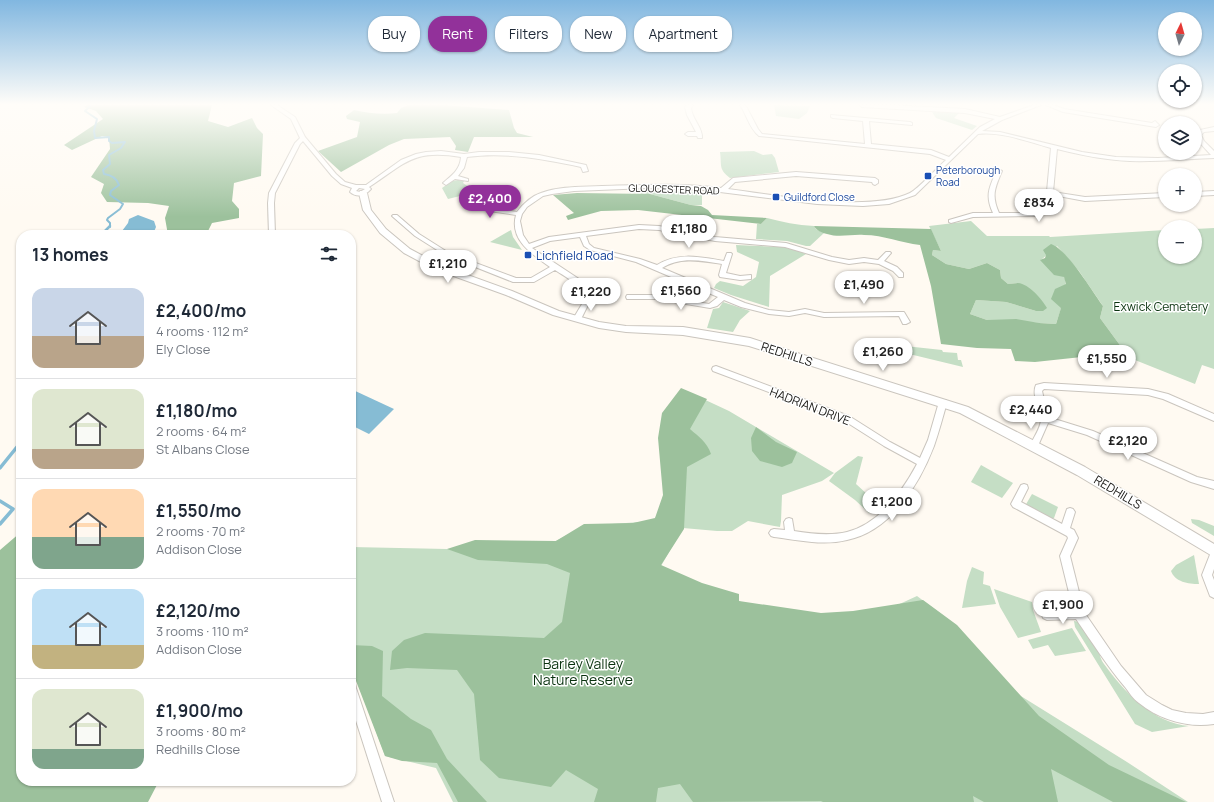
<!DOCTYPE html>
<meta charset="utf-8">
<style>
body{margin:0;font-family:Manrope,sans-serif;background:#f2f2f3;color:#1f2937;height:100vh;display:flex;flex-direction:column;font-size:15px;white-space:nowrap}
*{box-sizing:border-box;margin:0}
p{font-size:13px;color:#747a83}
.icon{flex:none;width:22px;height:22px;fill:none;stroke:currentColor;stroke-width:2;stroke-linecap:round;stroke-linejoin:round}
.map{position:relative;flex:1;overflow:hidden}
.sheet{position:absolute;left:16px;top:230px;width:340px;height:556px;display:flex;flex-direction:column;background:#fff;border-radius:16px;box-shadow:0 1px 3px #0004}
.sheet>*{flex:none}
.banner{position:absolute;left:368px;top:16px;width:380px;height:36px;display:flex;gap:8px}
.needle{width:26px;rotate:5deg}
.controls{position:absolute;left:1158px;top:12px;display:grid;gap:8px}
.controls a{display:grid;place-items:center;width:44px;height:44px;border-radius:50%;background:#fff;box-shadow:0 1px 3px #0004;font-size:20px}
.price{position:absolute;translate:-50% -34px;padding:0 9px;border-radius:14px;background:#fff;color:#222;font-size:13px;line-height:26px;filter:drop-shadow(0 1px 2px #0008)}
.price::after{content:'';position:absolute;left:50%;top:24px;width:12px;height:9px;margin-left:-6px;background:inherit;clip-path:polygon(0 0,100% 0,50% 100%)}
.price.active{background:#92319a;color:#fff}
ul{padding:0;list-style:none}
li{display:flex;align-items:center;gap:12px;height:100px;padding:0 16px}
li+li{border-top:1px solid #e0e1e3}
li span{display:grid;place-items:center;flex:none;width:112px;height:80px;border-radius:12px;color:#555}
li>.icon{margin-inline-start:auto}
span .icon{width:48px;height:48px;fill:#fffc;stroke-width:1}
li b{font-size:17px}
h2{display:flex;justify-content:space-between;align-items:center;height:48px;padding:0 16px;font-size:17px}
.chip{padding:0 14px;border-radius:16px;background:#fff;box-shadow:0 1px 3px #0004;font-size:14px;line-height:36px}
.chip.active{background:#92319a;color:#fff}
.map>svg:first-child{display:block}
.green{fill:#c5dec5}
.forest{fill:#9cc19c}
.water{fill:#86bcd4}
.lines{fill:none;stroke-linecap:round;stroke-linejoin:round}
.stream-far2{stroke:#86bcd4;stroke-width:2}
.stream-far1{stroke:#86bcd4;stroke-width:2.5}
.stream{stroke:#86bcd4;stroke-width:3.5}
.minor-casing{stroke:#cac5be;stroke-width:2}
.tertiary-casing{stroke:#cac5be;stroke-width:2}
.minor{fill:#fff;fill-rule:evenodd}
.tertiary{fill:#fff;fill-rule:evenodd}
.transit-dot{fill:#1a4fb4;stroke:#fff;stroke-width:1.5}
.labels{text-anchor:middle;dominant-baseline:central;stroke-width:3;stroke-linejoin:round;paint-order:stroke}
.far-transit-label{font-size:10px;fill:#164399;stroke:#fff;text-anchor:start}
.far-street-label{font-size:10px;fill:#181714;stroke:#fff}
.transit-label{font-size:12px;fill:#164399;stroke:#fff;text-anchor:start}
.park-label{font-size:12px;fill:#0a330f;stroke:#fff}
.street-label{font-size:12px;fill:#181714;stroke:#fff}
.near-park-label{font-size:14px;fill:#0a330f;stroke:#fff}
</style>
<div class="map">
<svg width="1214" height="802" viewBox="0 0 1214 802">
<rect width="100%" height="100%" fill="#fffaf2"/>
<g class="green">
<polygon points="774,105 810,106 807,113 799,119 776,116"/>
<polygon points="925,110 960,112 954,118 977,126 972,130 936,118 932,112"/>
<path d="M754,151L763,155L772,154L775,158L779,172L730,178C718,169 722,165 720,152Z"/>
<polygon points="458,180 464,181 463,183 476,192 448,199 442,188 452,181"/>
<polygon points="644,190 702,192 702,205 691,205 650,194 628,193"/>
<path d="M767,218C782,222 797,225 814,226L816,229L824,233L810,246H806L787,241L756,239L757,224H761Z"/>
<path d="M971,221L987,236H1049L1050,237L1165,230V257H1195V229L1214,228V369L1202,365L1195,384L1135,360L1122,357V348L1100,318L1103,306L1079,271L1057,246L1041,260C1047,264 1060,272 1064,277C1070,285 1059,315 1056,324L987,320L970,314L976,300L1006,302L1036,311L1018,283L1008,284L1001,278L1000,270L987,263L969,269L946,264L932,255L933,250L941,251L929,226Z"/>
<polygon points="511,230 513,237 522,250 490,242"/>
<polygon points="736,245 782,247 804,252 803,253 806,254 770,276 769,307 731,295 714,288 716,284 720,281 743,286 756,277 759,262 737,252"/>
<polygon points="723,302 750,311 740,320 733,332 707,328 713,309 719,308"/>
<polygon points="905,346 942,350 943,352 957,353 958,360 961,360 963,367 901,352 902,347"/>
<polygon points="684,390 729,411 834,473 822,481 782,495 781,521 780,527 748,521 732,531 717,531 683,528 661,566 695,585 832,635 917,596 957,626 992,678 1127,762 1188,802 453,802 436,768 385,756 351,663 351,547 447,549 548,545 584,526 654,521 667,493"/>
<polygon points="858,456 863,457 856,484 879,505 869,513 855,500 829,481 835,473"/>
<polygon points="981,465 1013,483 1002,498 971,482"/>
<polygon points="1032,494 1058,507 1054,518 1049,518 1025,506"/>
<polygon points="1191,519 1199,520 1214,526 1214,536 1192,523"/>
<path d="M1194,555L1199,584C1188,584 1175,582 1171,571L1176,565Z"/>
<polygon points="972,567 984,572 983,584 990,586 996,604 962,608 967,581"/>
<polygon points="994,589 1032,602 1033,610 1041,632 1018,638 1000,607"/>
<path d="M1074,621L1079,622C1085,630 1094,638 1097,647C1100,653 1100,659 1104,664C1123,691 1155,724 1189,726L1152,732L1135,724L1075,627Z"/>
<polygon points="1072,628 1086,651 1055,656 1048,645 1033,649 1028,640"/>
</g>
<g class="forest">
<polygon points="87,105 212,105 208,121 228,127 252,118 257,128 263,134 261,176 234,183 232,201 239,209 239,218 212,223 206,235 168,235 165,218 169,206 148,203 107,202 101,193 104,184 91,177 110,149 109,137 102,136 72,150 64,145 103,119 96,111 84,107"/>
<path d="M409,105H443L509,110L514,128L517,133L533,137H474L468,152L455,150L456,146L450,137L404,139L389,145L341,172L318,151L357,137L360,122L347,119L346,116L354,110C367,113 383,115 397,113L401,108Z"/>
<polygon points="577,193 650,194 691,205 701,206 708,210 712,215 767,218 761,224 638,210 601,211 568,220 566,216 574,213 553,195"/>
<path d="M814,226L931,229L941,251L933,250L932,255L946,264L969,269L987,263L1000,270L1001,278L1008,284C1011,284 1015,283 1018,283C1029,284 1042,299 1047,308L1043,311H1036L1006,302L976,300L970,314L987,320L1016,319L1039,323L1056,324L1061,308L1051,299L1055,289L1066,284L1064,277L1054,275L1040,260L1045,258L1046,255L1043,250L1051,244C1067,249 1092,291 1103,306L1100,318L1122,348V357L1091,356L1035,362L1015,361L1011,349L977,348L941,344L931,286L920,245C901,243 884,235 864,235C852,234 839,238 827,234C822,233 816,230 814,226Z"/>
<path d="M681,388L707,399L690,429C699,437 707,442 711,454L687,467L684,529L661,565L702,583L739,594V601L821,613L853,611L923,600L957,625L1039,716L1109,765L1186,802H1113L1051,769L1058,802H984L973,796L974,802H823L821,801L693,802L680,784L658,788L656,802H594L598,789L566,770L551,787L499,778L480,760L474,694L457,670L407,668L390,670L392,651L404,640L425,633L544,638L562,622L570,573L547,564L478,560L447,549L475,540L556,541L584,524L633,523L655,518L663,495L658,438L662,413Z"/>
<polygon points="756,427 776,442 797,452 792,463 782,467 760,461 752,451 751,438"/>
<polygon points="21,532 21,781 159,781 148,802 0,802 0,550"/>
<polygon points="351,645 372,646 383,651 382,696 411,719 431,730 447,759 487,802 458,802 437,763 402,761 385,756 351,668"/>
</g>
<g class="water">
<polygon points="138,215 154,221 156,227 153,234 119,235 128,223 129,219"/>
<polygon points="351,389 394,409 369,434 351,425"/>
</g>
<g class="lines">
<path class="stream-far2" d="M91,105L85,111L97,119L94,131L95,138L109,137V141L112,143L125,142L121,148L109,155L110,164L103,170L104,174C111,175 117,178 119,185L111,191L110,195L123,204L120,209L108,218L107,220L110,223V227"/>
<polyline class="stream-far1" points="101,235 110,226"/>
<g class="stream">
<polyline points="21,425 19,433 21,438"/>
<polyline points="0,468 21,442"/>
<polyline points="0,501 13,509 0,524"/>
</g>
<g class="minor-casing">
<g id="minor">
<path d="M271,105H277L295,117L305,137L336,174L345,182L356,185H366L401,160L416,154L426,152L441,151L464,154L479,152H509L539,155L586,165L588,171L583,172L581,167C543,159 506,152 467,157L464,168L458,176L468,179V181L455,179L446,185L443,183C452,175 460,170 461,157C413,149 406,163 369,187L371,189C365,196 357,198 350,192L352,188L341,184L332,176L303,141L300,144L275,193L274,203L275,235H269L268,203L269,193L295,143L300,138L291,119ZM359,188L365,189L360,192L356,191Z"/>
<path d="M688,105H693L691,108C692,119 703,128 702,138H698L697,136H688L685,134L688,132H696L687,115L685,107Z"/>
<path d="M740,105H745L747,108L758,129L762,134L865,144L863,121L833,118L831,117V115L910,122L912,123V125L869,121L871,144L931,150L949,157L980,127L995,119L965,113L862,107L860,105H889L965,109L1000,117L1034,105H1041L1002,120L982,131L1000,132L1082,152L1116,157L1158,158L1211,155L1200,143L1195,135L1200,130L1214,127V131L1204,132L1201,135L1204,141L1214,151V158C1186,159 1158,162 1130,161C1105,160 1081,155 1057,149L1053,192L1085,197L1165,193V197L1085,201L1053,195L1052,202L1047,211L1037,216L973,217L951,223L949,222V220L973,213H993C985,196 989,188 996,172L991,169L994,167L1002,171C995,188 991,195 999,213H1035L1043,208L1046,202L1051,148C1029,142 1001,131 978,134L915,195L889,204L863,206L817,204L704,190L648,188L574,191L552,194L543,196L527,207L522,214L520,221L523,235L529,244L549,237L639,225L659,226L715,237L786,243L832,257L849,260L864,258L878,260L886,252H890L891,253L884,261L897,267L903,273V277H899L893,271L879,264L864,262L849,264L829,260L785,247L715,241L659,230L639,229L586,236L589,244L594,248L640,259L657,265C678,252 700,257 724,261L727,253H731L732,254L726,273L740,276L751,275V279L740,280L720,277L719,275L722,264C702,261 681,256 662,268L745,303L769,310L789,312L805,309L824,313L901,312H904L910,322L906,324H903L899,316L824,317L805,313L789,316L769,314L741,307L724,300L717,306L710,308L656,299H627L626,297L627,295H656L709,304L718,297L636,262L590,250L584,246L580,237L550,241L532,248L579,279L589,290L591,299L580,321H577L573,319L585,299C581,284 567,278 555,270L534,282H513L445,255L415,236L392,216L393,215H397L419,234L449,253L516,278H531L550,267C533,255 509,240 516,215L489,211L473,196V194H477L493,208L517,212C523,204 532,196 541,193C560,186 582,187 602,186C642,185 682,183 721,188L733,178L796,172L875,178L878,180V183L875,185L873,184L872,182L796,176L735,182L728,189C774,195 869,213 910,193C918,189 938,167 946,160L930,154L759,136C749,128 747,115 740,105Z"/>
<polygon points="1046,105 1053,105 1064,109 1152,123 1155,121 1159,125 1156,127 1063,112"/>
<polygon points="1214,191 1214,195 1195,196 1195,192"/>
<path d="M716,366L849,416L890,442L920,458L928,440L939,402L940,400H946L947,402C943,417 939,431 934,446C919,485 891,531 847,540C823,546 798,540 774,537L771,536L769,533L771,530L774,529L785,530L784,522L786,519L789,518L792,519L794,531C812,534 830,536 847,532C879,524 902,492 917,464L884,446L843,420L713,371L712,369L713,367Z"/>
<path d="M1044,383L1148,389L1168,394L1214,414V421L1163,399L1148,395L1044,389L1042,391L1048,417L1093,431L1197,477L1214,481V489L1191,482L1087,435L1048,423L1037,448L1034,449L1031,448L1030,446C1033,438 1041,428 1041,419C1041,408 1031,396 1036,385Z"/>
<path d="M1024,484L1027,485L1028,488L1021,502L1062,524L1067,509L1070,508L1073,509L1075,512L1070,528L1074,530L1078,538L1070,556L1084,612L1121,666L1146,695L1162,705L1172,710L1186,713L1203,714L1214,712V724C1188,728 1160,720 1139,703C1133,699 1129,692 1125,687C1107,666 1092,642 1076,619L1047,620L1043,618L1042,615L1043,612L1047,610L1073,609L1060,556L1068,538L1067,536L1013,507L1011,504L1021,485Z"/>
<polygon points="1214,551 1214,569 1212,575 1214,580 1214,598 1210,596 1202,575 1211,552"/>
<polygon points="351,683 355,684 356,688 394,802 382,802 351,705"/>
</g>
</g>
<g class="tertiary-casing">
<polygon id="tertiary" points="360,191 363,191 367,193 371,210 386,229 410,249 440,265 512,291 559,311 599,322 626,326 683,327 750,338 968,407 1085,467 1214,544 1214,557 1077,475 960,413 749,346 683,335 626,332 599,328 553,315 506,295 434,269 404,253 380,233 363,210 359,193"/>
</g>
<use href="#minor" class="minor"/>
<use href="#tertiary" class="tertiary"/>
</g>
<linearGradient id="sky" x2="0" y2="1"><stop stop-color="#81b7e0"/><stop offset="0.48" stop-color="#fffdf9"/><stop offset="1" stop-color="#fffdf9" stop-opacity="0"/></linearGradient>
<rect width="1214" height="217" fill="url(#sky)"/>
<g class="transit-dot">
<rect x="924" y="172" width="8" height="8" rx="2"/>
<rect x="772" y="193" width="8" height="8" rx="2"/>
<rect x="524" y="251" width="8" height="8" rx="2"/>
</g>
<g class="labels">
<g class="far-transit-label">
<text x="936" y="170">Peterborough<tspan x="936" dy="12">Road</tspan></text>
<text x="784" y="197">Guildford Close</text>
</g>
<g class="far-street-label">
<text transform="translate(674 189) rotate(2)">GLOUCESTER ROAD</text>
</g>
<g class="transit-label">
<text x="536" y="255">Lichfield Road</text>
</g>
<g class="park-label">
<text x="1161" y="306">Exwick Cemetery</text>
</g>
<g class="street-label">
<text transform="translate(787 354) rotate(18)">REDHILLS</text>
<text transform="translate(810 406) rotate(21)">HADRIAN DRIVE</text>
<text transform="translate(1118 492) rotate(31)">REDHILLS</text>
</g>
<g class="near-park-label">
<text x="583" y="663">Barley Valley<tspan x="583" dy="16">Nature Reserve</tspan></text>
</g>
</g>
</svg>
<div class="controls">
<a><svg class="needle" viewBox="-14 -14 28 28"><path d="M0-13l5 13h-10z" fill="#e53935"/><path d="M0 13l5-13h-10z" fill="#747a83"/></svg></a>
<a><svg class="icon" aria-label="locate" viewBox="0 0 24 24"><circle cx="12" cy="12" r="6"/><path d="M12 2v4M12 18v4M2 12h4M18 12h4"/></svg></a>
<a><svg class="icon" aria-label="layers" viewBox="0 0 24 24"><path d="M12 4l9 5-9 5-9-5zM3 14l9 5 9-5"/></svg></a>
<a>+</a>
<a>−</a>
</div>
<b class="price active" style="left:490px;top:219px">£2,400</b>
<b class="price" style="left:1039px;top:223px">£834</b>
<b class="price" style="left:689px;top:249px">£1,180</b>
<b class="price" style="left:448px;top:284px">£1,210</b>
<b class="price" style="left:864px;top:305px">£1,490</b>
<b class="price" style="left:681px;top:311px">£1,560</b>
<b class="price" style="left:591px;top:312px">£1,220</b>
<b class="price" style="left:883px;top:372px">£1,260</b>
<b class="price" style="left:1107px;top:379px">£1,550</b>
<b class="price" style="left:1031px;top:430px">£2,440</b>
<b class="price" style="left:1128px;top:461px">£2,120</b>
<b class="price" style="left:892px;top:522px">£1,200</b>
<b class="price" style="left:1063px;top:625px">£1,900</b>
<div class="banner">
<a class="chip">Buy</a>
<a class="chip active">Rent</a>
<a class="chip">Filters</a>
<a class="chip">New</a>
<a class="chip">Apartment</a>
</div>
<section class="sheet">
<h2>13 homes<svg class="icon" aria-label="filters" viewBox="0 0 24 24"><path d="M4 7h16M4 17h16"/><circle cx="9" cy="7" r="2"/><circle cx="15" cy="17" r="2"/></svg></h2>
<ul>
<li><span style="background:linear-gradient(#c9d6e8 60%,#b9a48a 0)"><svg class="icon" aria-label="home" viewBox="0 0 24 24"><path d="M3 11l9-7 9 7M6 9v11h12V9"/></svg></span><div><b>£2,400/mo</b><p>4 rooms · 112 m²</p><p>Ely Close</p></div></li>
<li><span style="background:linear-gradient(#dfe7d0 75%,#b9a48a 0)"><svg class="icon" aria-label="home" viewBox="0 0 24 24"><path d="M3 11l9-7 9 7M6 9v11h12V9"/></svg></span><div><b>£1,180/mo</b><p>2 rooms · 64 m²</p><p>St Albans Close</p></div></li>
<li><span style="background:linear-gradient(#ffd9b3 60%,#7fa58c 0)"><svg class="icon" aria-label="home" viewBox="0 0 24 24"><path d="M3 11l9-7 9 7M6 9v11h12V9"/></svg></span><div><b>£1,550/mo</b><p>2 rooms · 70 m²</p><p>Addison Close</p></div></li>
<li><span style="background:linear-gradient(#bfe0f5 70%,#c2b280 0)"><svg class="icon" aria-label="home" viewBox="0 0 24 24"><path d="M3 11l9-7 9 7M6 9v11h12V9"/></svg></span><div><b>£2,120/mo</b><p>3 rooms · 110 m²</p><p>Addison Close</p></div></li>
<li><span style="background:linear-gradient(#dfe7d0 75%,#7fa58c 0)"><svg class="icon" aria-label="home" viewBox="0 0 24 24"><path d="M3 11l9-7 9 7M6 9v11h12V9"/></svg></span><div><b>£1,900/mo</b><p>3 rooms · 80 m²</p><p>Redhills Close</p></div></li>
</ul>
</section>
</div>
